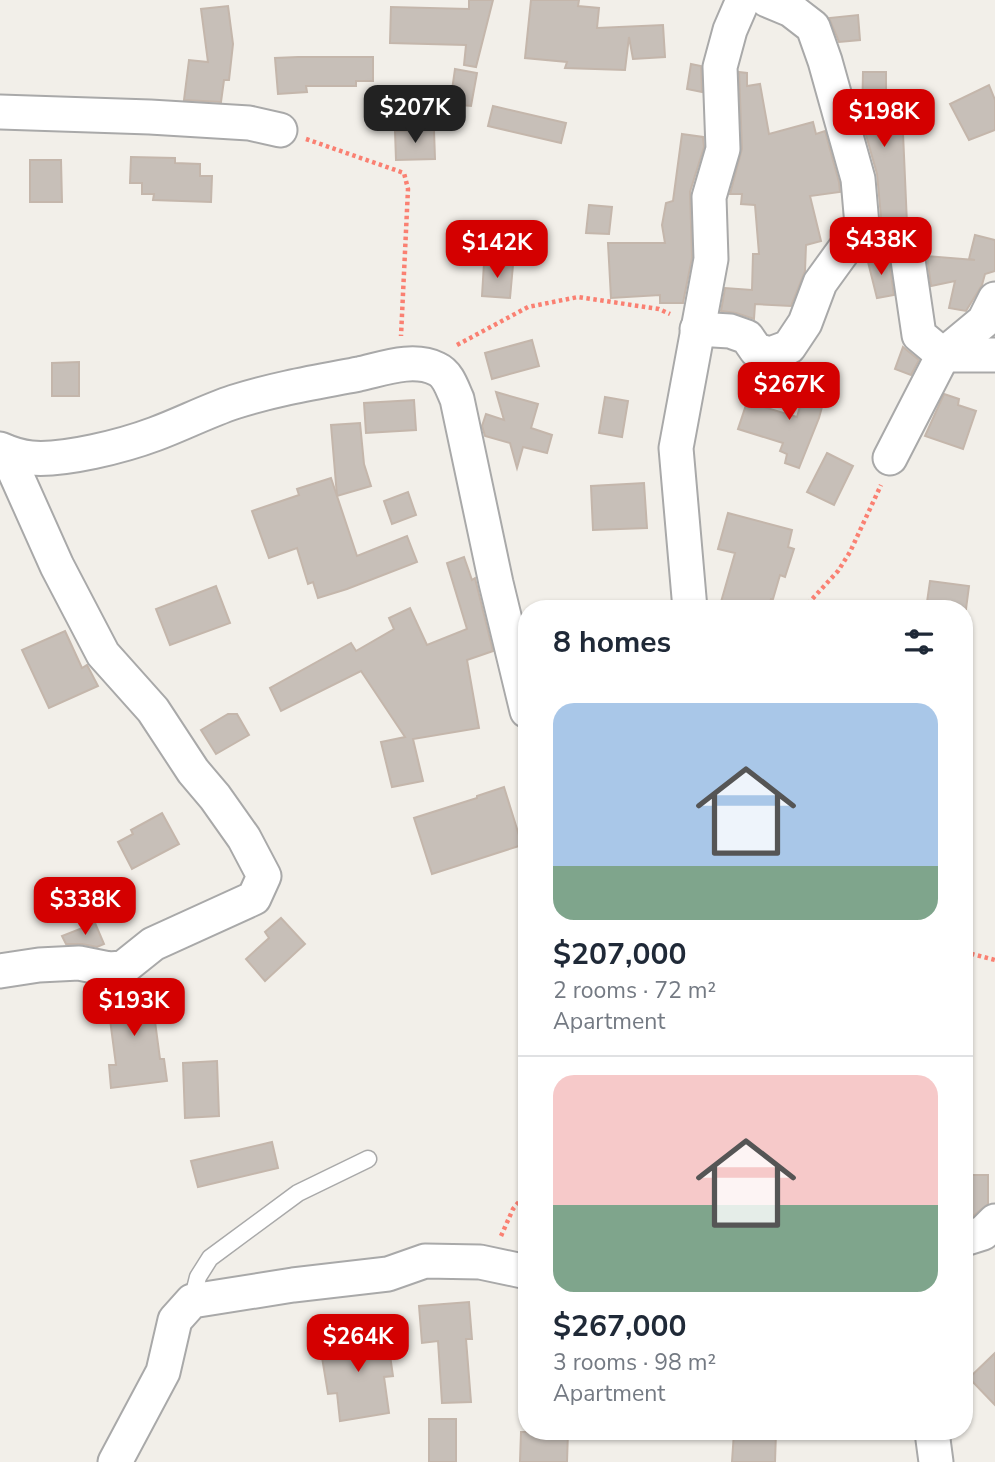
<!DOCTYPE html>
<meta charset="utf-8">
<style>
body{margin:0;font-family:"Nunito Sans",sans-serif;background:#f2f2f3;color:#1f2937;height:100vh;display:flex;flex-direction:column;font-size:26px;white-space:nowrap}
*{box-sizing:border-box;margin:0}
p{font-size:23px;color:#747a83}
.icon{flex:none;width:38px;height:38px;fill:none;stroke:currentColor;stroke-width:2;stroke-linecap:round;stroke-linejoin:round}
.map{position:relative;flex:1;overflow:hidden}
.details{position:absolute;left:518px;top:600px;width:455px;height:840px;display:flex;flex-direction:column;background:#fff;border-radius:28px;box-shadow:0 2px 5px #0004}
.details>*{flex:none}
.price{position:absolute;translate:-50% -60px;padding:0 16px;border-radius:14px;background:#d40000;color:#fff;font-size:23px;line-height:46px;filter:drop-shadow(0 2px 4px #0008)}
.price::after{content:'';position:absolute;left:50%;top:42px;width:21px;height:16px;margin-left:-10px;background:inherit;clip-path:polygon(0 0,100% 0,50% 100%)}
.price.on{background:#222;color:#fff}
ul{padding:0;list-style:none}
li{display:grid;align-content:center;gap:14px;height:371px;padding:0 35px}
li+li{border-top:2px solid #e0e1e3}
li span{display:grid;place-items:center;height:217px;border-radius:21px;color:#555}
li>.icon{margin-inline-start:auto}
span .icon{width:126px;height:126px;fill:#fffc;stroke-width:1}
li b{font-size:30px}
h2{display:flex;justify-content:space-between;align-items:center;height:84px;padding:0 35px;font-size:30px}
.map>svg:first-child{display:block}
.building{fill:#c7bfb8;stroke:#c4b6ab;stroke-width:2}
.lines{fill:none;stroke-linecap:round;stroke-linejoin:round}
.service-casing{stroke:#a9a9a9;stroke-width:19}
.minor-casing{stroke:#a9a9a9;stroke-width:37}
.path{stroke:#fa8072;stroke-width:4.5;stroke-dasharray:3.5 3.5;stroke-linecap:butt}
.service{stroke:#fff;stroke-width:16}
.minor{stroke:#fff;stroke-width:33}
</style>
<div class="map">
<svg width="995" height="1462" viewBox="0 0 995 1462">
<rect width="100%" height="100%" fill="#f2efe9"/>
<g class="building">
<polygon points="469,0 493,0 476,67 464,65 466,45 390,43 391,7 469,9"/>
<polygon points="531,0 579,0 578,6 599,8 597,28 663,25 665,57 633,59 629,37 625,70 565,68 567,62 525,58"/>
<polygon points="228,6 233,44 229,80 224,80 221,102 184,100 189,60 208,62 201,9"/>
<polygon points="858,15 860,40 839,42 829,18"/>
<polygon points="298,57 373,57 373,81 356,81 356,86 306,86 307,92 278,94 275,58"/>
<polygon points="691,64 701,66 702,92 687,89"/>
<polygon points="455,69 477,73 471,106 450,104"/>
<polygon points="739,72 747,73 747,86 760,84 769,134 813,122 816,134 825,131 839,182 840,192 810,196 821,241 806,245 805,271 791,306 755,304 754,319 736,313 721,311 725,288 752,290 753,254 759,254 755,205 741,204 742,194 730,194 742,149"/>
<polygon points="863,72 886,72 886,135 903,133 907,224 897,221 884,221 881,217 877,174 862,121"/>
<polygon points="989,85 995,100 995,130 969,140 950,104"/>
<polygon points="493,106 566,123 561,143 488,126"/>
<polygon points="434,130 435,159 396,160 395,131"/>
<polygon points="682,134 703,137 704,147 690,192 692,258 683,303 660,303 660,295 611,298 608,243 665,243 662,225 666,203 673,201"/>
<polygon points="131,157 175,158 175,163 200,164 200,176 212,176 211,202 153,200 154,194 142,194 142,183 130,183"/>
<polygon points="30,160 61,160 62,202 30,202"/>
<polygon points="589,205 612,207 609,234 586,233"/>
<polygon points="975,235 995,240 995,271 985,274 982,285 966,311 949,308 955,281 931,286 927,256 975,260 969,259"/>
<polygon points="867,258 889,261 894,295 877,298"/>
<polygon points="484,263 513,265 510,298 482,296"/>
<polygon points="532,340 539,366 492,379 485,353"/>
<polygon points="903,347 919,360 911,375 895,369"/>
<polygon points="79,362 79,396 52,396 52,363"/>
<polygon points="809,375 829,381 819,418 799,468 785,463 787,454 780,451 783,443 738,429 747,402 797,417"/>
<polygon points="496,392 538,404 531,428 552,435 547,453 523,447 517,468 510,443 485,436 482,426 486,414 504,420"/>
<polygon points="944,394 959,399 958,405 976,411 963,449 925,436"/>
<polygon points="605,397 628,401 622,437 599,433"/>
<polygon points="414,400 416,430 366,433 364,403"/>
<polygon points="360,423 364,464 371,486 337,496 331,425"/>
<polygon points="827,453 853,466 834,505 807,492"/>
<polygon points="331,478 357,556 407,536 417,562 347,589 318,598 313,582 308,584 297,548 269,558 252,511 299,495 297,489"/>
<polygon points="644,483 647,528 593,530 591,486"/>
<polygon points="408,492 416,515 392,524 384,501"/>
<polygon points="728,513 792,530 788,547 794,549 785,577 780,575 773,599 771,599 768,609 719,609 735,553 718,549"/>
<polygon points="464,557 472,580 475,578 493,651 467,660 479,728 413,739 423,781 392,787 381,742 405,737 361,671 281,711 270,688 351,643 356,651 394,629 389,618 410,608 427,645 467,629 447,563"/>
<polygon points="930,581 969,586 966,609 926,609"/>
<polygon points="216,586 230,623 170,645 156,609"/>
<polygon points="65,631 82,668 87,665 98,686 49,708 22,650"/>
<polygon points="228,714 237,714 249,735 216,754 201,730"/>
<polygon points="504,787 522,845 432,874 414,818 477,798 477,796"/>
<polygon points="162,813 179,844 132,869 118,842 133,834 131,830"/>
<polygon points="281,918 305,944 265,981 246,959 269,938 265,932"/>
<polygon points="95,923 104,944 97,947 82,944 66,944 62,936"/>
<polygon points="150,984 160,1059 164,1059 167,1081 111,1088 109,1065 116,1065 106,989"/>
<polygon points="217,1061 219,1116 185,1118 183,1063"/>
<polygon points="272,1142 278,1168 198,1187 191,1161"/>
<polygon points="964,1175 988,1175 988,1204 973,1216 964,1219"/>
<polygon points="469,1302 472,1339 466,1339 471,1402 442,1403 438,1341 422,1343 419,1306"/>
<polygon points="348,1334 349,1340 387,1334 393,1376 384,1377 389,1413 340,1421 337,1393 328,1394 319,1339"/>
<polygon points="995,1353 995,1405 969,1378"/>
<rect x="429" y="1419" width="27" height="43"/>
<polygon points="521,1432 568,1432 567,1462 520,1462"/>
<polygon points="734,1432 776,1432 775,1462 732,1462"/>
</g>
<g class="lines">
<g class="service-casing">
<polyline id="service" points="192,1301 198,1277 210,1258 298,1193 368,1159"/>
</g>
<g class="minor-casing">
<g id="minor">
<polyline points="767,0 791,10 813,27 825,61 858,179 862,225 876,241 897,240 907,253 919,335 943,355 995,355"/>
<polyline points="0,112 150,117 249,123 280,130"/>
<polyline points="697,329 730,331 747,337 756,350 770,354 789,347 805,323 820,283 862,225"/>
<path d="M0,449C9,453 21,457 31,458C64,461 123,446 155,434C182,424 207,411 234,402C275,389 317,382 359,374C382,369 413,357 437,369C448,374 452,388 457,399L496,583L527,711"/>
<polyline points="890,458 943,355 984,321 995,299"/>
<polyline points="690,609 676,448 711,259 709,197 723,149 720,67 730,30 743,0"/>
<polyline points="0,971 39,965 79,963 109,969 123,968 153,944 254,898 264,876 244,838 215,797 193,771 153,710 103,654 57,566 6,452"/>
<polyline points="964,1239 983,1233 995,1221"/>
<polyline points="932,1432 936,1462"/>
<polyline points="115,1462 163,1372 175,1320 192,1301 293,1285 388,1274 425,1261 480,1262 527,1272"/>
</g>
</g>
<g class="path">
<polyline points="306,139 404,173 408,189 401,336"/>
<polyline points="457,345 528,307 578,297 659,309 670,314"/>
<polyline points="803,609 838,571 850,552 881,485"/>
<polyline points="964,954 972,954 995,960"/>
<polyline points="501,1236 513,1209 527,1192"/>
</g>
<use href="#service" class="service"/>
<use href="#minor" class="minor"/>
</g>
</svg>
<b class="price on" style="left:415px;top:145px">$207K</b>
<b class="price" style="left:884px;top:149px">$198K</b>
<b class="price" style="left:881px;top:277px">$438K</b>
<b class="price" style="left:497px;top:280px">$142K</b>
<b class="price" style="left:789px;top:422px">$267K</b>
<b class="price" style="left:85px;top:937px">$338K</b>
<b class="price" style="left:134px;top:1038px">$193K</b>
<b class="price" style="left:358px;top:1374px">$264K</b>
<section class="details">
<h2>8 homes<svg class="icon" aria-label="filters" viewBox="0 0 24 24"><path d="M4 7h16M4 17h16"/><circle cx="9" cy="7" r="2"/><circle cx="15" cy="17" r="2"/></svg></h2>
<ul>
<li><span style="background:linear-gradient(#a9c7e8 75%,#7fa58c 0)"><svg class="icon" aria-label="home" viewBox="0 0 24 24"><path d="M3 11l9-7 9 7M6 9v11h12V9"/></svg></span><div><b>$207,000</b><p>2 rooms · 72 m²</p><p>Apartment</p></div></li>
<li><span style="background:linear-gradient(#f6c9c9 60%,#7fa58c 0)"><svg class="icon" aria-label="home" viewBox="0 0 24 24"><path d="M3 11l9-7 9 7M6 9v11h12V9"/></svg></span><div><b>$267,000</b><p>3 rooms · 98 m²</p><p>Apartment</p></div></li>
</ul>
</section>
</div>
